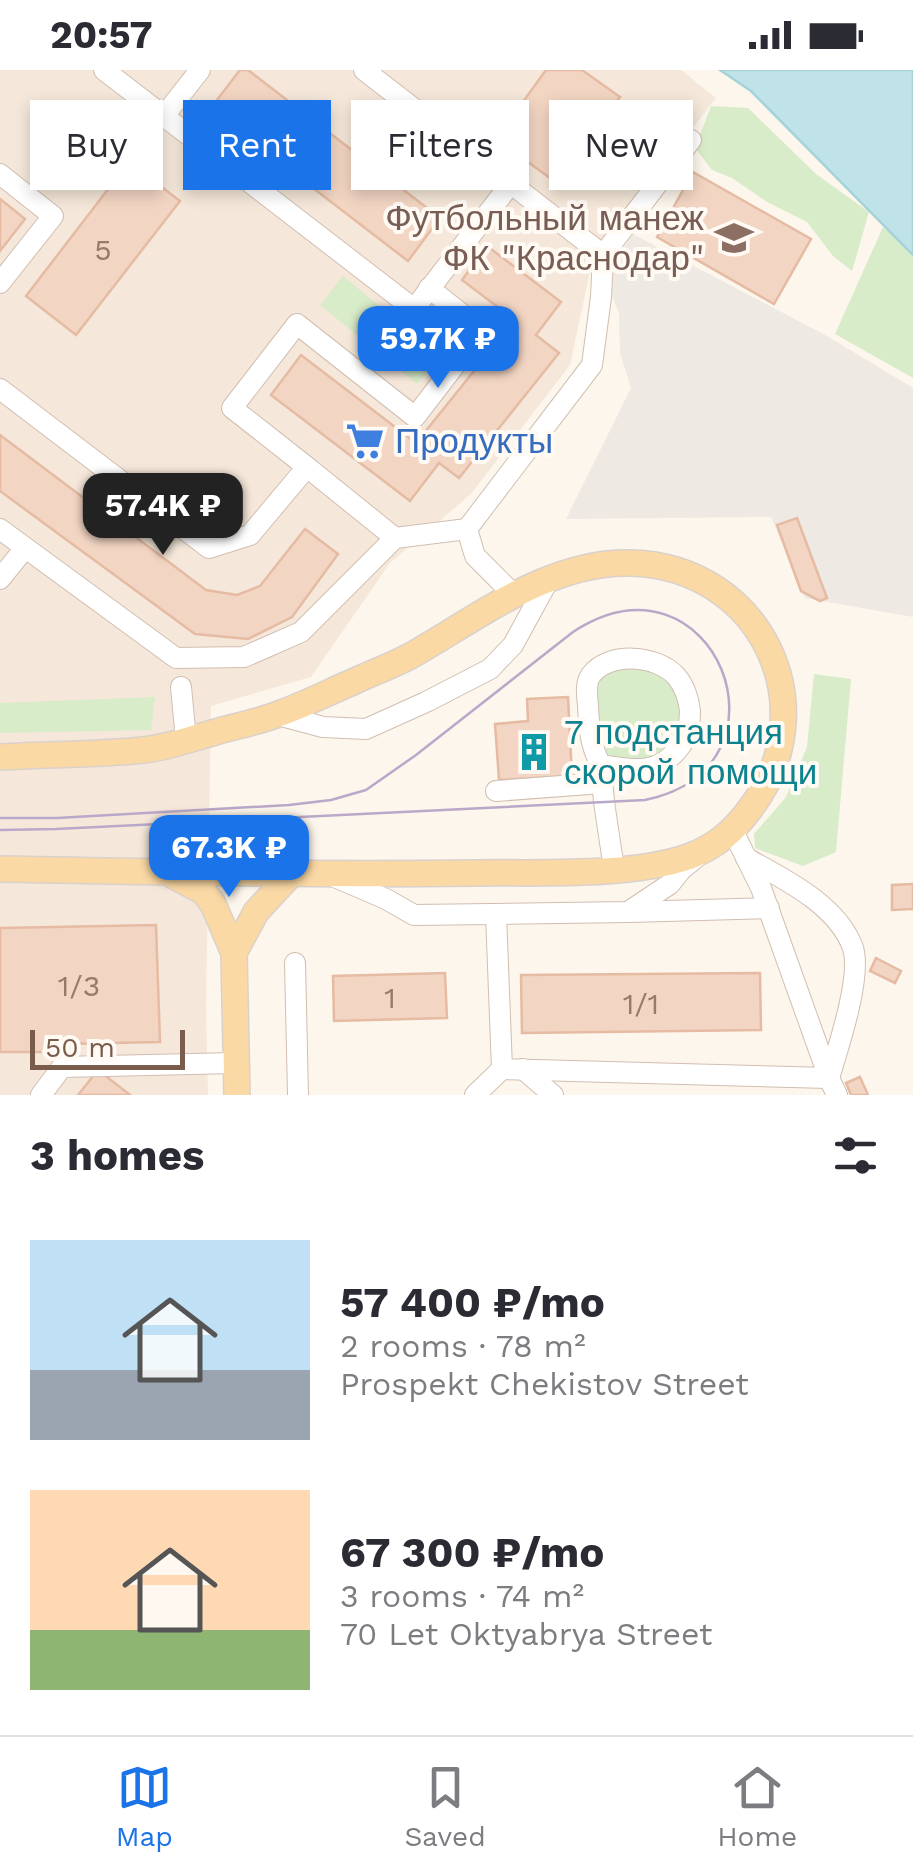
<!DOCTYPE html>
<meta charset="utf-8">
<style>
body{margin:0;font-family:"Work Sans",sans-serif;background:#f7f7f7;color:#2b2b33;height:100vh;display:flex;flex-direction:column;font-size:38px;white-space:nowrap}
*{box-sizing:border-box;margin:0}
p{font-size:32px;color:#7c7c81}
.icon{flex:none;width:55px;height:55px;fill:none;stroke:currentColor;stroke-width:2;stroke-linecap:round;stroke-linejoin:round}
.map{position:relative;height:1025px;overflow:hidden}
.sheet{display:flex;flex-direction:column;background:#fff;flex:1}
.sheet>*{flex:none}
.banner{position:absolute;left:30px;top:30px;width:855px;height:90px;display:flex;gap:20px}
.scale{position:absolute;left:30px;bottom:25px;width:155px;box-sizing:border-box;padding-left:10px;border:5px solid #7a5c4d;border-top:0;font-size:28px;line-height:35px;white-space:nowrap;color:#7a5c4d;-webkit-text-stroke:8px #fffaf3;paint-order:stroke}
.price{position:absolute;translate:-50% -85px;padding:0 22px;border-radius:20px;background:#1a73e8;color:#fff;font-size:32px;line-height:65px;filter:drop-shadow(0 2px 5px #0008)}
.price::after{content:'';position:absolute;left:50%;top:60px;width:30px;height:22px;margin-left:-15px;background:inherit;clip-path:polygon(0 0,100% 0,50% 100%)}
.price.current{background:#222;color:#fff}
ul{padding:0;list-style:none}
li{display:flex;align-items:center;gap:30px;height:250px;padding:0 30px}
li span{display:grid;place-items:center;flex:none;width:280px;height:200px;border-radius:0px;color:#555}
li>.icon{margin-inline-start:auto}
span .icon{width:120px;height:120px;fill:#fffc;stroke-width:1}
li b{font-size:42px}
h2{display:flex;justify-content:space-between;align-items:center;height:120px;padding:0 30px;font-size:42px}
.pill{padding:0 35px;border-radius:0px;background:#fff;box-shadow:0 5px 15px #0003;font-size:35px;line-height:90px}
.pill.current{background:#1a73e8;color:#fff}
.status{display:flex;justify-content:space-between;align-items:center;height:70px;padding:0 50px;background:#fff;direction:ltr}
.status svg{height:28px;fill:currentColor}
.dock{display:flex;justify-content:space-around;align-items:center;height:140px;border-top:2px solid #e1e1e2;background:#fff;font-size:28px;color:#7c7c81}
.dock a{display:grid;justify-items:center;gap:5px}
.dock .current{color:#1a73e8}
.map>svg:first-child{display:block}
.residential{fill:#f5e8da}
.industrial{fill:#efe9e4}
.green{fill:#d8ecc9}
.water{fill:#bfe3e8;stroke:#a5d3da;stroke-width:2.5}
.building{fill:#f3d5c3;stroke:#e6bba3;stroke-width:2.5}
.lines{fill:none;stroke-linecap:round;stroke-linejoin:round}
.minor-casing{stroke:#d1beb0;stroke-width:22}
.major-casing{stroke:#dad1cd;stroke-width:28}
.minor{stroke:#fff;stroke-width:20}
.major{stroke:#fbd9a5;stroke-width:25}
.tram{stroke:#b9a8c9;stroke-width:2.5}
.labels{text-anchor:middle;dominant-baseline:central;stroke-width:8;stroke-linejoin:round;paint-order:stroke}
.number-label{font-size:30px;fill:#987a6a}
.education-label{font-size:35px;fill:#785e54;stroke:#fffaf3;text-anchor:end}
.shop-label{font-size:35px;fill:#366cbe;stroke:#fffaf3;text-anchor:start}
.culture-label{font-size:35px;fill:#0d838f;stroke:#fffaf3;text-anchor:start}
</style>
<div class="status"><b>20:57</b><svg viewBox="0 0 49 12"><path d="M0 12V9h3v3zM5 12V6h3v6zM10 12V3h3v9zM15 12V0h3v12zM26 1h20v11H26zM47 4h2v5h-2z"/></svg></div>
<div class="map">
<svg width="913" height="1025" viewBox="0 0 913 1025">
<rect width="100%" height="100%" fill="#fdf6ec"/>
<polygon class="residential" points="0,0 681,0 716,28 593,187 570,295 471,424 390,493 311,607 211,636 206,935 208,1025 0,1025"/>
<polygon class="industrial" points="633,164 827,266 913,318 913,547 805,528 771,447 566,449 631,318 620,283 619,243 609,218 613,193"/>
<g class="green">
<polygon points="711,36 748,38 816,104 869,142 852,201 833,186 807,152 767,132 732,108 712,100 695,78"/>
<polygon points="883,157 913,183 913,308 835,264"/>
<polygon points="343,206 440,286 417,314 320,235"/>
<path d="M637,597C644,599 653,601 660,605C711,638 657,721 602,681L595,611C607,599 621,598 637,597Z"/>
<polygon points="814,604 851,609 836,782 803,796 755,778 754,764 786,727 807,677"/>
<polygon points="155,627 151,660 0,663 0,633"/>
</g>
<polygon class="water" points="720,0 913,0 913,185 751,21"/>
<g class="building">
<polygon points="240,0 248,0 440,148 408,191 210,39"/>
<polygon points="546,0 582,0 620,27 557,113 496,69"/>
<polygon points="129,92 180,131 76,265 26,226"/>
<polygon points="693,102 811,169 774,234 657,167"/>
<polygon points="0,129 25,149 0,181"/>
<polygon points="487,176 561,232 536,265 559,283 459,408 439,393 410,431 271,325 301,285 416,373 515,250 462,210"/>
<polygon points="0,365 206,520 237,525 260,516 305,459 338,484 292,547 248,569 195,564 0,421"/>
<polygon points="797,448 827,528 820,531 801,521 777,455"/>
<polygon points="568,627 572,706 499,710 495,654 528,651 527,629"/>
<polygon points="913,814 913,839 892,840 892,815"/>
<polygon points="156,855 160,972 64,974 64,982 0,982 0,858"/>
<polygon points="876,888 901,901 895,913 870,901"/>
<polygon points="445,903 447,948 334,951 333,906"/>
<polygon points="760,903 761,960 522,963 521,905"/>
<polygon points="98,1000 130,1025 78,1025"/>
<polygon points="860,1007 868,1025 851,1025 846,1013"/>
</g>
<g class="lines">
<g class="minor-casing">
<g id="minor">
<polyline points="104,0 414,239 512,112"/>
<polyline points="364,0 603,185"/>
<polyline points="164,46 200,0"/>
<polyline points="0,104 53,146 0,213"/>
<polyline points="0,319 209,478 250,465 307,397 395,468"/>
<polyline points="307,397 232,338 297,254 415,347 482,260 429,218"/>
<polyline points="0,459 176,588 244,587 301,562 395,468 467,459"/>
<polyline points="0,509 25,478"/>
<polyline points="514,525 475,486 467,459 592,295 601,227 603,185 691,70"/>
<polyline points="181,617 186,670"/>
<polyline points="278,645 323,657 366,659 426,632 490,599 513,575 548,511"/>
<path d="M601,695C590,676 589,657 588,635C587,626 585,613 591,605C609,581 657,585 676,606C684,615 689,629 690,641C690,654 687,668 679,678C657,706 632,700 601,695L604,732L614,799"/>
<polyline points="496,721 602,713"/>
<polyline points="733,761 761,818 829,1008 837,1025"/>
<polyline points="330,805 386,829 414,845 628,842 670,814 681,800 697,787"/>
<polyline points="630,842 769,838"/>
<path d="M496,844L502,999L829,1008C838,978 862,907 853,878C838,835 784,809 746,788"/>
<polyline points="295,893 298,1025"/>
<polyline points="523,999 553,1025"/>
<polyline points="41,1025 62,997 235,993"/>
<polyline points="475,1025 502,999"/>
</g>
</g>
<g class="major-casing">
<g id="major">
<path d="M0,687C47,684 96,685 143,680C166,678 190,669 212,663C235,656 259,652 281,643C306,634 331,621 355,611C374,602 394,595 412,585C479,547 551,490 632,493C761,497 828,637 750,739C733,762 715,777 688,787C629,807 538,802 474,803C316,805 158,802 0,799"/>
<polyline points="172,805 204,822 213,834 234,883 237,1025"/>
<polyline points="234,883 256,842 292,803"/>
</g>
</g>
<use href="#minor" class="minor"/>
<use href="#major" class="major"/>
<path class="tram" d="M0,748H57L289,735L331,730L366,720L416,685L573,562C714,470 804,698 645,730L56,759L0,760"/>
</g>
<defs>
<g id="school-bare" transform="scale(3)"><path d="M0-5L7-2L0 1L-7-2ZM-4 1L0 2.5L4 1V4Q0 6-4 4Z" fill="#8d6e63" stroke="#fffaf3" stroke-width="2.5" paint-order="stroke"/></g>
<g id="supermarket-bare" transform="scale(3)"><path d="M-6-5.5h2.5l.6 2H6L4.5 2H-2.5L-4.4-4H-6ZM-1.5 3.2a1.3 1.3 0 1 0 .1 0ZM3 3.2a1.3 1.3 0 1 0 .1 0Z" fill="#3f7fe0" stroke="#fffaf3" stroke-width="2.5" paint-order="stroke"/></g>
<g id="building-bare" transform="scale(3)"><path d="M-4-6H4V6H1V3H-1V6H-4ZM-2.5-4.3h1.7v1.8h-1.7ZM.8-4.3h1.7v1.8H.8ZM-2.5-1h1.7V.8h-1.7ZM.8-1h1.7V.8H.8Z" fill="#0f9aa8" stroke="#fffaf3" stroke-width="2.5" paint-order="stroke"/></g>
</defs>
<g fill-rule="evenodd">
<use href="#school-bare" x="734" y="168"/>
<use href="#supermarket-bare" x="365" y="371"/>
<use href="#building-bare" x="534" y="682"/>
</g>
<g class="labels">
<g class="number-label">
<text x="103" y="179">5</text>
<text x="79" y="915">1/3</text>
<text x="390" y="927">1</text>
<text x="641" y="933">1/1</text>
</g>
<g class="education-label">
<text x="704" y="148">Футбольный манеж<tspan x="704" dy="40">ФК "Краснодар"</tspan></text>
</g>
<g class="shop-label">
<text x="395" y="371">Продукты</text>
</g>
<g class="culture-label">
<text x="564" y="662">7 подстанция<tspan x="564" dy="40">скорой помощи</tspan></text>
</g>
</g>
</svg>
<div class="scale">50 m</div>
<b class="price" style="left:438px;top:321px">59.7K ₽</b>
<b class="price current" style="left:163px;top:488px">57.4K ₽</b>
<b class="price" style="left:229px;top:830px">67.3K ₽</b>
<div class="banner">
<a class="pill">Buy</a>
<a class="pill current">Rent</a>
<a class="pill">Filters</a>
<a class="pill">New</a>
</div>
</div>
<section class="sheet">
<h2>3 homes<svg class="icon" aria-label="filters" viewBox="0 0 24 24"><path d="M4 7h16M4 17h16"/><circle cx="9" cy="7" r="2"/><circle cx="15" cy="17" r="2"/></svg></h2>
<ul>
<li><span style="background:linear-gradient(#bfe0f5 65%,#9aa5b1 0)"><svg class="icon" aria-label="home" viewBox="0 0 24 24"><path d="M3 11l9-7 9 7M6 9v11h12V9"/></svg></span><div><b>57 400 ₽/mo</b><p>2 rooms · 78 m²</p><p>Prospekt Chekistov Street</p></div></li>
<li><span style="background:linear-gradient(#ffd9b3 70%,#8fb573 0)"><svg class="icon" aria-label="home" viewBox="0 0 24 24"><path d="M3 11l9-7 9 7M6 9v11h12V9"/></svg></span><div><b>67 300 ₽/mo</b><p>3 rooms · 74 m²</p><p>70 Let Oktyabrya Street</p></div></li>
</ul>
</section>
<nav class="dock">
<a class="current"><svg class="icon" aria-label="map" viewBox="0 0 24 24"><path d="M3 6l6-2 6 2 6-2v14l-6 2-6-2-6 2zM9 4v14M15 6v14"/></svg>Map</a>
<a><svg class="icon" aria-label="saved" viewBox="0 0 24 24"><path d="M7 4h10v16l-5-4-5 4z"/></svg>Saved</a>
<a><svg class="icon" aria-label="home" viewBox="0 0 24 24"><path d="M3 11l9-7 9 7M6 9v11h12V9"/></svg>Home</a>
</nav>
